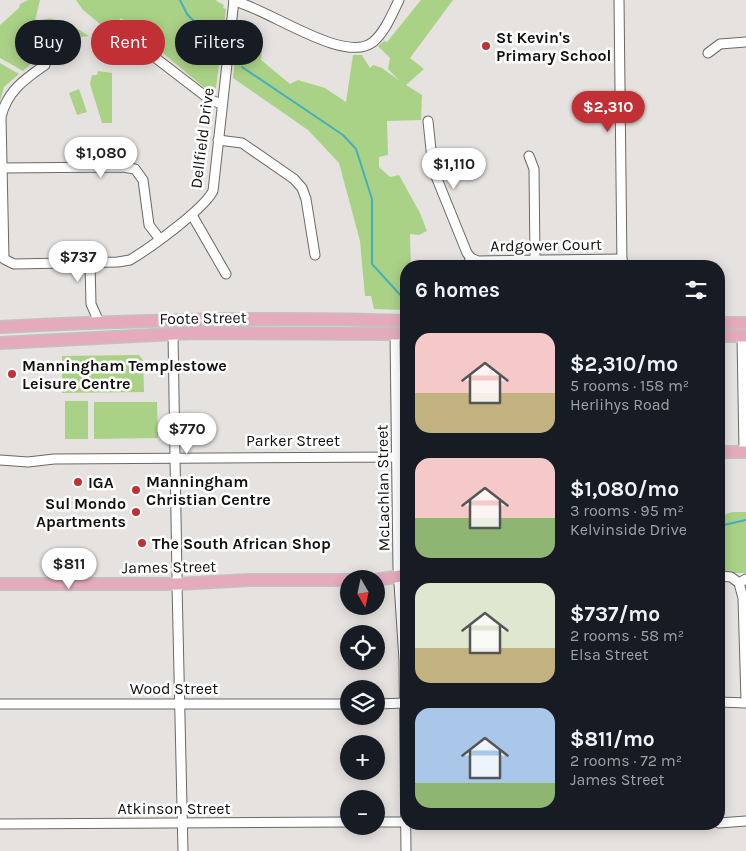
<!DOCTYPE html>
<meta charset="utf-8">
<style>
body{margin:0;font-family:Karla,sans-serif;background:#20242c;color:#f1f3f6;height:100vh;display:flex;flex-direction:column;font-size:19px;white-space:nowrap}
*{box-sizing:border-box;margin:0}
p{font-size:16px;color:#9ea1a6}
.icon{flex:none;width:28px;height:28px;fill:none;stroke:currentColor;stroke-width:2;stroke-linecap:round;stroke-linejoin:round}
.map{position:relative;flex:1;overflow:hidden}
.panel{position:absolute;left:400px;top:260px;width:325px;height:570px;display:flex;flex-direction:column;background:#171b24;border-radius:20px;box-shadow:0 2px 12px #0003}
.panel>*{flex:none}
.guide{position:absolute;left:15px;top:20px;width:310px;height:45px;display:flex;gap:10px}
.needle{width:32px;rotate:171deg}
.fabs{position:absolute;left:340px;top:570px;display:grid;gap:10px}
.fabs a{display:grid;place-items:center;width:45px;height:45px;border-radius:50%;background:#171b24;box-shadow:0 2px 12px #0003;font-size:25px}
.price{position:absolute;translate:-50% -42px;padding:0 11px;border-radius:18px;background:#fff;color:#222;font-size:16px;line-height:32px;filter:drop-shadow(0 1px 2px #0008)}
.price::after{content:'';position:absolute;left:50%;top:30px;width:15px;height:11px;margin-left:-8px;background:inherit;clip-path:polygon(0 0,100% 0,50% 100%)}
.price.on{background:#c03035;color:#fff}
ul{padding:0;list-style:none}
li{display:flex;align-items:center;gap:15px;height:125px;padding:0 15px}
li span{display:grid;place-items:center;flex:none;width:140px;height:100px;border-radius:15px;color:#555}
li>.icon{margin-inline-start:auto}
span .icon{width:60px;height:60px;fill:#fffc;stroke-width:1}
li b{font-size:21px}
h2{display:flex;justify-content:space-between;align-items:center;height:60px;padding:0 15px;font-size:21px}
.chip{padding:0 18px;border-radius:22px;background:#171b24;box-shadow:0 2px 12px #0003;font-size:18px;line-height:45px}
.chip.on{background:#c03035;color:#fff}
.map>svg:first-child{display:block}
.green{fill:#aad286}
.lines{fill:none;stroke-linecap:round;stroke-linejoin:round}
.stream{stroke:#46afbb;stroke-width:2}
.minor-casing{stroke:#6b6966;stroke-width:11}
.major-casing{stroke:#c1c1c1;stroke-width:14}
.minor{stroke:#fff;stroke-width:9}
.major{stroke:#e5abbc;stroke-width:11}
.poi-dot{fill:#c03035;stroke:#fff;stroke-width:2}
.labels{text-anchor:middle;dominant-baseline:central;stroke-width:5;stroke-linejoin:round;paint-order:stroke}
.poi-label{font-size:16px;font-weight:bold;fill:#121110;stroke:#fff;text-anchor:start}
.street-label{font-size:16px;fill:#121110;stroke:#fff}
</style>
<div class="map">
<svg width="746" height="851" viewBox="0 0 746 851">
<rect width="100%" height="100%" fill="#e5e2df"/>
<g class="green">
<path d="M28,0H40L35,21L50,18L59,21C52,39 31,45 32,63L23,71L0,58V25L19,8L20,4Z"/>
<polygon points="76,0 215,0 224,5 223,8 226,9 216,88 212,91 207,90 121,18 110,32 83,10"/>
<polygon points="421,0 453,0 410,58 424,69 406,85 422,95 421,120 387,121 388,155 379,157 379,167 390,177 399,175 420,213 427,231 419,235 410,234 411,266 406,266 406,310 374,309 371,296 365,296 360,241 339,163 308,130 233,78 237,41 238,38 245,39 245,41 256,43 262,50 261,60 290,84 298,80 325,88 346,102 353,55 362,55 370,68 373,65 382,68 400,81 388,69 390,58 378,46 384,41 387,42"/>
<polygon points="63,20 89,36 68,39 52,57 38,53 58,33"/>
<polygon points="0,63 19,74 4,87 0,101"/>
<polygon points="98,71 112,73 112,123 102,123 90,84 92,75 97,75"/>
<polygon points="79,89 87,112 77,115 69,93"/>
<rect x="401" y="342" width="5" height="47"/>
<polygon points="139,355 143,360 144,392 62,393 62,356"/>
<rect x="65" y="401" width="23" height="38"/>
<polygon points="94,402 157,402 158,438 94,439"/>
<polygon points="733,512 746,512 746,573 719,573 719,516"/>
</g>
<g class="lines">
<g class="stream">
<polyline points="180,0 187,14 204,32"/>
<polyline points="242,67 343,135 356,149 372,199 372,264 404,299"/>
<polyline points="719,526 746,520"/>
</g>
<g class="minor-casing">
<g id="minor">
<polyline points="619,0 622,266"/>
<path d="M234,1C267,8 344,65 373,42C385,32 392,14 399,0"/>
<polyline points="708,53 720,44 746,42"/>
<polyline points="157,59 209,99 221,104"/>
<path d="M45,65C25,79 7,91 1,117L4,259L14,264L118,262L130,260C150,248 203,210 213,191L234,0"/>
<polyline points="428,121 433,169 467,253 471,258"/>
<polyline points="218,140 242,143 294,179 302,188 306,199 315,255"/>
<polyline points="529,156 534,169 535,260"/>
<polyline points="1,168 123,167 135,169 143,180 149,225 159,238"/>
<polyline points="192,215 226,274"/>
<polyline points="90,263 91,304 99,322"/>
<polyline points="467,266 471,258 478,261 622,259"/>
<polyline points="173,334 177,577"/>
<polyline points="395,334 398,568 404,660 406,851"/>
<polyline points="742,336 744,452"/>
<polyline points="0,460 28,462 54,459 406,457"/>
<polyline points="719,576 731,577 739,583 746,579"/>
<polyline points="739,583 743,598 746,700"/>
<polyline points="177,584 183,851"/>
<polyline points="719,702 746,703"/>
<polyline points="0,704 349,704"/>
<polyline points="376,704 406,703"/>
<polyline points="376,822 406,822"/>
<polyline points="719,823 746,821"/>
<polyline points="0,824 349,822"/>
</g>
</g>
<g class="major-casing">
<g id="major">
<polyline points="719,323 746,323"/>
<path d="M0,327C136,320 270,316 406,321"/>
<polyline points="719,336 746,336"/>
<polyline points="0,343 193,333 406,334"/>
<polyline points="719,452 746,452"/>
<polyline points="376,580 406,575"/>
<polyline points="0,584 177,584 249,580 349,580"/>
</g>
</g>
<use href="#minor" class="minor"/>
<use href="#major" class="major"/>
</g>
<g class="poi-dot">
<circle cx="486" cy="46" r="5"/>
<circle cx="12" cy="374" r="5"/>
<circle cx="78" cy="482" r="5"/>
<circle cx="136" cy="490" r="5"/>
<circle cx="136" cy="512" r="5"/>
<circle cx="142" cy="543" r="5"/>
</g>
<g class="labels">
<g class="poi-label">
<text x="496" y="37">St Kevin's<tspan x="496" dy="18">Primary School</tspan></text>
<text x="22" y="365">Manningham Templestowe<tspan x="22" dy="18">Leisure Centre</tspan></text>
<text x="146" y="481">Manningham<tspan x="146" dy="18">Christian Centre</tspan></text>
<text x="88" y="482">IGA</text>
<text x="126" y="503" text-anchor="end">Sul Mondo<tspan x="126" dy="18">Apartments</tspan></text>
<text x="152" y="543">The South African Shop</text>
</g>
<g class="street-label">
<text transform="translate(202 138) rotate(-83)">Dellfield Drive</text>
<text transform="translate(546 245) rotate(-1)">Ardgower Court</text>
<text transform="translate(203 318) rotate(-1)">Foote Street</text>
<text x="293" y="440">Parker Street</text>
<text transform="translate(383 488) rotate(-91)">McLachlan Street</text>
<text transform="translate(169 567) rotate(-1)">James Street</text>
<text x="174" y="688">Wood Street</text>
<text x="174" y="808">Atkinson Street</text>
</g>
</g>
</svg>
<div class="fabs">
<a><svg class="needle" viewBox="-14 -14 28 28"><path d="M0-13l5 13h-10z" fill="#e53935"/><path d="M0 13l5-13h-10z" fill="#9ea1a6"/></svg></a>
<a><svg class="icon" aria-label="locate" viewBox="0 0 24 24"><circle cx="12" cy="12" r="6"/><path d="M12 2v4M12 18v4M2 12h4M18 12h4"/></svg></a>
<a><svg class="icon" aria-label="layers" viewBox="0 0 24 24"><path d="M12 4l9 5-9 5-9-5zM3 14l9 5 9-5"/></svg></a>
<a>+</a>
<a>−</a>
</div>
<b class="price on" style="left:608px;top:133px">$2,310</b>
<b class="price" style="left:101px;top:179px">$1,080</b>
<b class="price" style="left:454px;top:190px">$1,110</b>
<b class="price" style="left:78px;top:283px">$737</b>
<b class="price" style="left:187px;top:455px">$770</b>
<b class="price" style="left:69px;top:590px">$811</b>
<div class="guide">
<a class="chip">Buy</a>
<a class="chip on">Rent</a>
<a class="chip">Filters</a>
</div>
<section class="panel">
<h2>6 homes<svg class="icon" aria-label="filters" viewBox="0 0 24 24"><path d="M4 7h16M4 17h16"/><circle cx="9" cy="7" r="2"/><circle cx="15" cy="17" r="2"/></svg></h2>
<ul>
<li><span style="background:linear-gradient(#f6c9c9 60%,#c2b280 0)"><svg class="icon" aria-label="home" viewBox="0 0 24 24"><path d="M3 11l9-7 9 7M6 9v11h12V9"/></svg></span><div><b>$2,310/mo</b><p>5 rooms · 158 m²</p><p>Herlihys Road</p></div></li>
<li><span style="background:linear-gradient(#f6c9c9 60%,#8fb573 0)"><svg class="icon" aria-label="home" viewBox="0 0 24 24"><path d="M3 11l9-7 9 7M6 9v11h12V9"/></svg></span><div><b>$1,080/mo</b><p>3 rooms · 95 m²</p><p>Kelvinside Drive</p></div></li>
<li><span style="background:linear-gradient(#dfe7d0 65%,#c2b280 0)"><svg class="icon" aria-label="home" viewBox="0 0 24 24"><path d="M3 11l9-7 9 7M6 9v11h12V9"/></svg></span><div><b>$737/mo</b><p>2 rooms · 58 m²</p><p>Elsa Street</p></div></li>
<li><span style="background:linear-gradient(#a9c7e8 75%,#8fb573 0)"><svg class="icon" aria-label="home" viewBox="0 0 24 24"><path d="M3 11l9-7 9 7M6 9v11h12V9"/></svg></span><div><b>$811/mo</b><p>2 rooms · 72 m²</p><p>James Street</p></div></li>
</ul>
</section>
</div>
